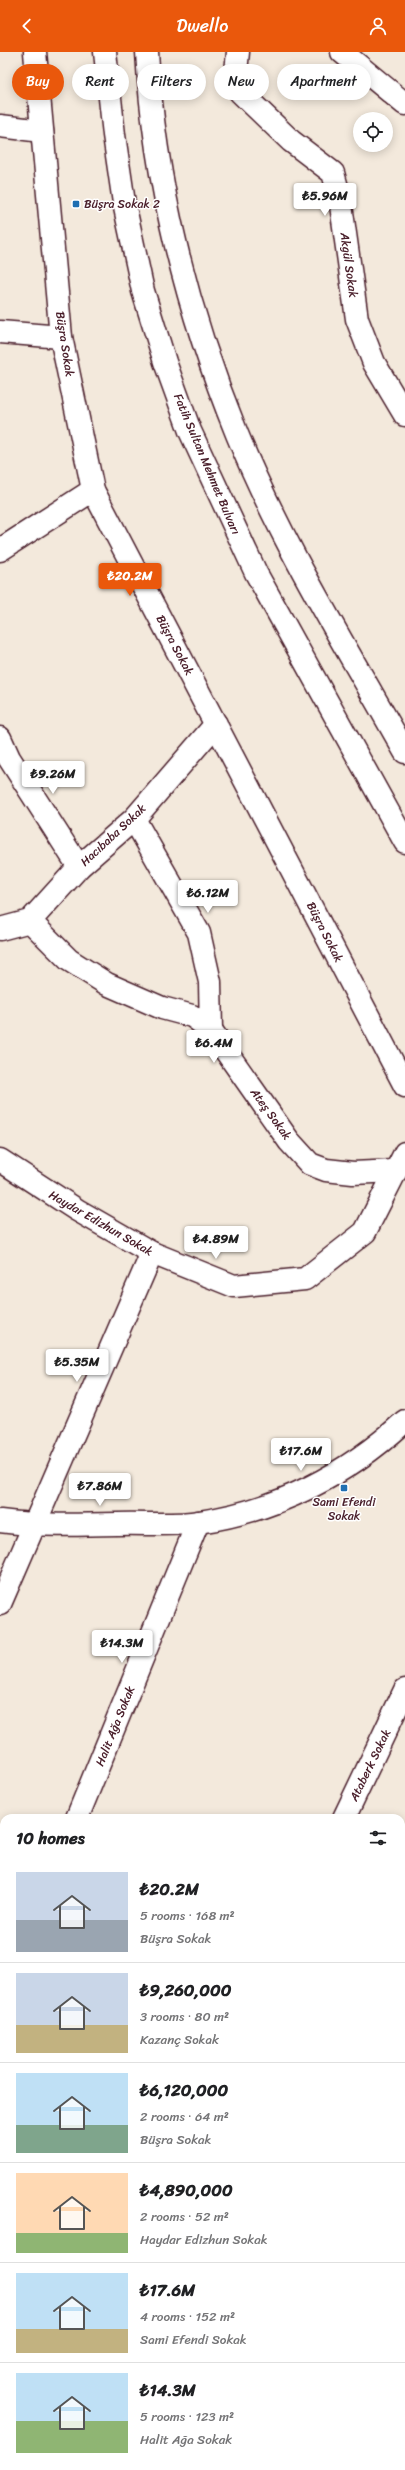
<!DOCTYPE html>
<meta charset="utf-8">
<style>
body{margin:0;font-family:Sriracha,sans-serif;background:#f2f2f2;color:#202124;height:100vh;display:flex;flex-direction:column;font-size:15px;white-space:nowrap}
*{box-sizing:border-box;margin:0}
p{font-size:13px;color:#757577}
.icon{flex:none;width:22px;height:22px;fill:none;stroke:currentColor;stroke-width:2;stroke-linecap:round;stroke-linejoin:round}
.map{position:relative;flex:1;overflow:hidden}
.details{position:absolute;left:0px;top:1762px;width:405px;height:656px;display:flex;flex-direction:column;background:#fff;border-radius:12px 12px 0 0;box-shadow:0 2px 10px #0003}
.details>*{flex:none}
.top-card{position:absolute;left:12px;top:12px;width:381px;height:36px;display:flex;gap:8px}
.fabs{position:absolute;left:353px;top:60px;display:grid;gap:8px}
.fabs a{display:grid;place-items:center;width:40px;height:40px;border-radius:50%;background:#fff;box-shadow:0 2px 10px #0003;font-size:20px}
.price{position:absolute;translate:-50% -34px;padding:0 9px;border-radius:4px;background:#fff;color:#222;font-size:13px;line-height:26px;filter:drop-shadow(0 1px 2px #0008)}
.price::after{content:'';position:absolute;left:50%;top:24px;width:12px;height:9px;margin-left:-6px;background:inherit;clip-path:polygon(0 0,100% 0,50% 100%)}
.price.current{background:#ea580c;color:#fff}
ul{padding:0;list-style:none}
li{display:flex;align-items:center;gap:12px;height:100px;padding:0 16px}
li+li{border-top:1px solid #e0e0e0}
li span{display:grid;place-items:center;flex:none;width:112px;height:80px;border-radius:0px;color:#555}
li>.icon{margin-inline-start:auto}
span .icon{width:48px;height:48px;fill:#fffc;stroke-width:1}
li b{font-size:17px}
h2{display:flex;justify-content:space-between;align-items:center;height:48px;padding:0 16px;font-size:17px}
.tag{padding:0 14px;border-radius:18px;background:#fff;box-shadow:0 2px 10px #0003;font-size:14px;line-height:36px}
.tag.current{background:#ea580c;color:#fff}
header{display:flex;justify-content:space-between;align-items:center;height:52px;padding:0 16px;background:#ea580c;color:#fff;font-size:18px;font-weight:600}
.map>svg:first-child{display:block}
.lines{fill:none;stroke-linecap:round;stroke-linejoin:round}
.stream{stroke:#70849e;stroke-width:9}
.minor-casing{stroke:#4a1f2b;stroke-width:25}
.primary-casing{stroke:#4a1f2b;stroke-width:25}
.minor{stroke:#fff;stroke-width:22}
.primary{stroke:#fff;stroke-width:22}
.poi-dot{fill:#1f6fb2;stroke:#fff;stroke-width:1.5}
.labels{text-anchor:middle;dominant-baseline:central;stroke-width:3;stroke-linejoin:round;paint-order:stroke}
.poi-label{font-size:12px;fill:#4a1f2b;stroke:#fff;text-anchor:start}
.street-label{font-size:12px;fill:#4a1f2b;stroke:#fff}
</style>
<header><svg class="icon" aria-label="back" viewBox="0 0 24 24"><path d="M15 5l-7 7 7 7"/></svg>Dwello<svg class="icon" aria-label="person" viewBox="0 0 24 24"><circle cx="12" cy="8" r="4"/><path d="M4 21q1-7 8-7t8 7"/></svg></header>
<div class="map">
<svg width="405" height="2418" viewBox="0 0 405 2418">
<rect width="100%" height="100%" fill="#f3e9dc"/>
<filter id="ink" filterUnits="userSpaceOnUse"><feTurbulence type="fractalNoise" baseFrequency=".025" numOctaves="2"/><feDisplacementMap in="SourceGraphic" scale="8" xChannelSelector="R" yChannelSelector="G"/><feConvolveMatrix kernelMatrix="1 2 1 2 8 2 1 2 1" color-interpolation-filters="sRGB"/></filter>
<g filter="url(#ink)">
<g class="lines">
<g class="stream">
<polyline points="0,2329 4,2330"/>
<polyline points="313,2414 320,2418"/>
</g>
<g class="minor-casing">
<g id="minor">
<polyline points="35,0 61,285 93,438 405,1034"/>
<polyline points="238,0 236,20 240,40 291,89 333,121 340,146 357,267 374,311 405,363"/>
<polyline points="342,0 405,52"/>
<polyline points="0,74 42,79"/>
<polyline points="0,280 61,285"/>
<polyline points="0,498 93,438"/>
<polyline points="0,686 9,706 79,815"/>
<polyline points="134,767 199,881 210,930 211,978"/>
<polyline points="30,869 69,908 107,932 162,956 192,964 211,978 289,1089 310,1112 326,1118 353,1121 395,1119"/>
<polyline points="0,877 30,869 79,815 134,767 216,672"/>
<polyline points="0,1108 77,1158 152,1201 234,1234 305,1227 365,1180 405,1101"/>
<path d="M0,1469C39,1474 78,1473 118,1472C144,1471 173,1474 199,1470C277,1459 348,1422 405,1369"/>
<polyline points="0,1552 152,1201"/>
<polyline points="77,1766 198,1470"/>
<polyline points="344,1766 405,1638"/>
<polyline points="0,1956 4,1946"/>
<polyline points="401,2139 405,2129"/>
<polyline points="0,2279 4,2281"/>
<polyline points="0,2387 4,2389"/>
<polyline points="51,2414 59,2418"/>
<polyline points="392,2414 399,2418"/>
</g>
</g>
<g class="primary-casing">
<g id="primary">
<polyline points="105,0 114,83 124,151 143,239 165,310 190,379 256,521 405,790"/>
<path d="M147,0C154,130 188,262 237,382C282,493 347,596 405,700"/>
</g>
</g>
<use href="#minor" class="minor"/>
<use href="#primary" class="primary"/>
</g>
</g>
<g class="poi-dot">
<rect x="72" y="148" width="8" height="8" rx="2"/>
<rect x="340" y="1432" width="8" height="8" rx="2"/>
</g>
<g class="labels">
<g class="poi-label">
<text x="84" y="152">Büşra Sokak 2</text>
<text x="344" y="1450" text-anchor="middle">Sami Efendi<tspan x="344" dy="14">Sokak</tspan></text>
</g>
<g class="street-label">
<text transform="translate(349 213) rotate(82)">Akgül Sokak</text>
<text transform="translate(65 292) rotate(81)">Büşra Sokak</text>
<text transform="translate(207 412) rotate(67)">Fatih Sultan Mehmet Bulvarı</text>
<text transform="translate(175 593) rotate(62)">Büşra Sokak</text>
<text transform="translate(113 783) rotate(-43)">Hacıbaba Sokak</text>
<text transform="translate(325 880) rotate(63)">Büşra Sokak</text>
<text transform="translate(271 1062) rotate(54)">Ateş Sokak</text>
<text transform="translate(101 1171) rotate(30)">Haydar Edizhun Sokak</text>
<text transform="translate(115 1674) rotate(-68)">Halit Ağa Sokak</text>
<text transform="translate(370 1713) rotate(-64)">Ataberk Sokak</text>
</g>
</g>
</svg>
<div class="fabs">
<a><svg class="icon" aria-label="locate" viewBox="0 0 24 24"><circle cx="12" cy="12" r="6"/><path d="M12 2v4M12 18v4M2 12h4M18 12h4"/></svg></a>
</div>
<b class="price" style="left:325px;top:165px">₺5.96M</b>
<b class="price current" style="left:130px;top:545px">₺20.2M</b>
<b class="price" style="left:53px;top:743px">₺9.26M</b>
<b class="price" style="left:208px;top:862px">₺6.12M</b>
<b class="price" style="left:214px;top:1012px">₺6.4M</b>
<b class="price" style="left:216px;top:1208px">₺4.89M</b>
<b class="price" style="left:77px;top:1331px">₺5.35M</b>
<b class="price" style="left:301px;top:1420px">₺17.6M</b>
<b class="price" style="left:100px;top:1455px">₺7.86M</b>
<b class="price" style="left:122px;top:1612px">₺14.3M</b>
<div class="top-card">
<a class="tag current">Buy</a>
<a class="tag">Rent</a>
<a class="tag">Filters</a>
<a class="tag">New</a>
<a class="tag">Apartment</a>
</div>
<section class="details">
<h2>10 homes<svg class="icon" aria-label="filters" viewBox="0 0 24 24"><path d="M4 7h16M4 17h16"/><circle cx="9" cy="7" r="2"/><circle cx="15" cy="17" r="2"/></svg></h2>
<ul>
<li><span style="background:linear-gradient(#c9d6e8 60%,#9aa5b1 0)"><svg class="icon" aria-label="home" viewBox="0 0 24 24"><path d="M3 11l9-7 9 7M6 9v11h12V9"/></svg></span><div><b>₺20.2M</b><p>5 rooms · 168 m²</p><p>Büşra Sokak</p></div></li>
<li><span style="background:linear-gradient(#c9d6e8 65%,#c2b280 0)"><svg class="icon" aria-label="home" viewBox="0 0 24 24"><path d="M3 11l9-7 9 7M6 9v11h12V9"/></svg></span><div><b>₺9,260,000</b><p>3 rooms · 80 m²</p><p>Kazanç Sokak</p></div></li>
<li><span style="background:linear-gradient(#bfe0f5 65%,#7fa58c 0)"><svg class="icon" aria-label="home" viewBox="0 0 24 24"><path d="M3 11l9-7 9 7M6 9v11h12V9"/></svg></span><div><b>₺6,120,000</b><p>2 rooms · 64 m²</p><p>Büşra Sokak</p></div></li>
<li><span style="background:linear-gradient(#ffd9b3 75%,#8fb573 0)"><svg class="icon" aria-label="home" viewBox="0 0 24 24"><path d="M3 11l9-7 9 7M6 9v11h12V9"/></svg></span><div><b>₺4,890,000</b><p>2 rooms · 52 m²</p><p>Haydar Edizhun Sokak</p></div></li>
<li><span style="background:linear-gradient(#bfe0f5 70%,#c2b280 0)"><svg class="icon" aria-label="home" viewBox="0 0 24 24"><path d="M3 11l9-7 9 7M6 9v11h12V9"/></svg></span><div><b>₺17.6M</b><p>4 rooms · 152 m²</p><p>Sami Efendi Sokak</p></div></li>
<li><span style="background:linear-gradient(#bfe0f5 60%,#8fb573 0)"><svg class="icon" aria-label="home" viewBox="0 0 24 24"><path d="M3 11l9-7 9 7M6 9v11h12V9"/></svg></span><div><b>₺14.3M</b><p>5 rooms · 123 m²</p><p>Halit Ağa Sokak</p></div></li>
</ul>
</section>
</div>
